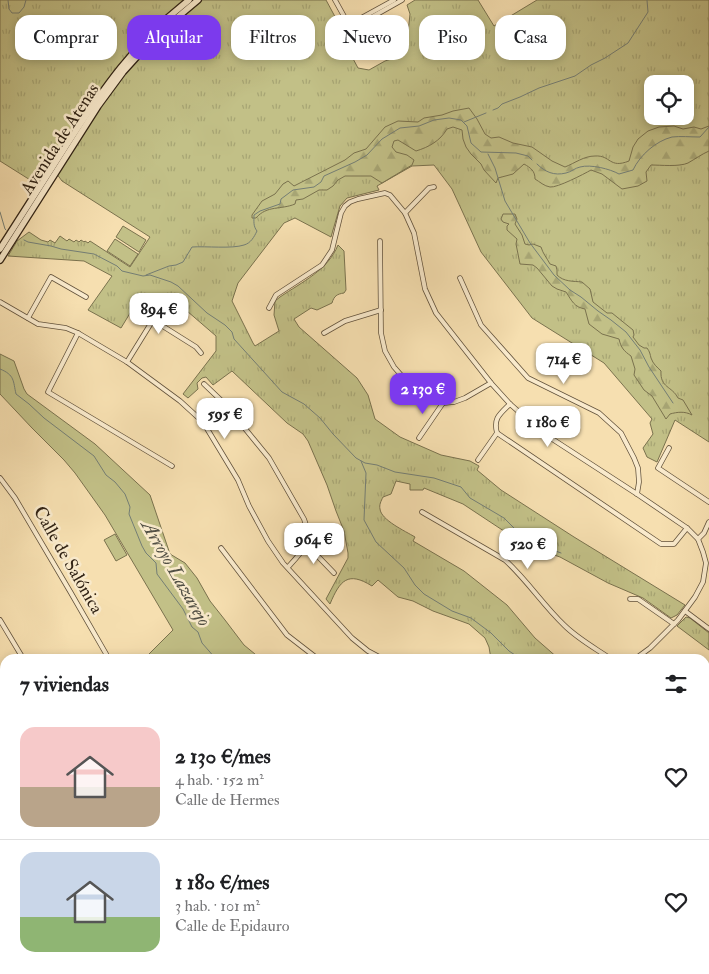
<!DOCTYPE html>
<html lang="es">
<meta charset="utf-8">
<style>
body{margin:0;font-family:"IM FELL Double Pica",serif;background:#f2f2f2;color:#202124;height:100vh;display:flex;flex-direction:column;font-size:19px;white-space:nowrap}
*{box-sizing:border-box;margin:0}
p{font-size:16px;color:#757577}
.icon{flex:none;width:28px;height:28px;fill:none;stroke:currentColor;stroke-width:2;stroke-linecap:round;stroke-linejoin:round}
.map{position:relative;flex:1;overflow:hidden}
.details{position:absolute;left:0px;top:654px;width:710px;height:321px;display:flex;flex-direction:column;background:#fff;border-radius:15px 15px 0 0;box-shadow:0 2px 8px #0003}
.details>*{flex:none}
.top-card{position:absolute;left:15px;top:15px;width:680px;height:45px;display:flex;gap:10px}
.controls{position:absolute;left:644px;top:75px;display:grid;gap:10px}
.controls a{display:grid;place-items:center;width:50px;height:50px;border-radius:10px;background:#fff;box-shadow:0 2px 8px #0003;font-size:25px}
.price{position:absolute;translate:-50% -42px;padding:0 11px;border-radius:10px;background:#fff;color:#222;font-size:16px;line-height:32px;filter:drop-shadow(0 1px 2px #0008)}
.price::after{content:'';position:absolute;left:50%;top:30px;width:15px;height:11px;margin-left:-8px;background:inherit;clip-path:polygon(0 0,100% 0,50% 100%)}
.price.active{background:#7c3aed;color:#fff}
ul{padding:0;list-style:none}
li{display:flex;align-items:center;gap:15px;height:125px;padding:0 20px}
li+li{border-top:1px solid #e0e0e0}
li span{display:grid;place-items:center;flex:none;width:140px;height:100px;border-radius:15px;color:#555}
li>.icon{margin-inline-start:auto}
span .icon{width:60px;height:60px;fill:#fffc;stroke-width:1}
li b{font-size:21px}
h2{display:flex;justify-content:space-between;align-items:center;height:60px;padding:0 20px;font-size:21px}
.pill{padding:0 18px;border-radius:15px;background:#fff;box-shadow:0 2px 8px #0003;font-size:18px;line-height:45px}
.pill.active{background:#7c3aed;color:#fff}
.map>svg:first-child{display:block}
.grass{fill:url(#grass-tufts);stroke:#7a724e;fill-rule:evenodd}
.forest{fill:url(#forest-firs);stroke:#7a724e}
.green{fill:#c2c087;stroke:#7a724e}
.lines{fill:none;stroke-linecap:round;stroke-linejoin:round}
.stream{stroke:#747e75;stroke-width:1}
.street-casing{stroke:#62523c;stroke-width:5.5}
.secondary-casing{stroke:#312315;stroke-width:8}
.street{stroke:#f9eacc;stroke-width:4}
.secondary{stroke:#f9eacc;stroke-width:5.5}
.labels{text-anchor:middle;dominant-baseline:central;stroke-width:5;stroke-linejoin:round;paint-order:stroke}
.street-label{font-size:18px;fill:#312315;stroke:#f9eacc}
.water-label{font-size:19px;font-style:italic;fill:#525045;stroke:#f9eacc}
</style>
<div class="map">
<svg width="709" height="974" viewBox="0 0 709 974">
<defs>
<pattern id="grass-tufts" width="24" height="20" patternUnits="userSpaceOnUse" patternTransform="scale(1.25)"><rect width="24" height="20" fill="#c2c087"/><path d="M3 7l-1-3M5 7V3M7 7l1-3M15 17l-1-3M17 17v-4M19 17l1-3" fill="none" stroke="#a7a574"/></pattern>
<pattern id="forest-firs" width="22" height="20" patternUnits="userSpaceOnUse" patternTransform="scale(1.25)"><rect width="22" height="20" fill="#c2c087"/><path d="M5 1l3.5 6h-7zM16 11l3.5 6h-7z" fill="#a7a574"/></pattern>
</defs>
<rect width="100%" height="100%" fill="#f6dfb0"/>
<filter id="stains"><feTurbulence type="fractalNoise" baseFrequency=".004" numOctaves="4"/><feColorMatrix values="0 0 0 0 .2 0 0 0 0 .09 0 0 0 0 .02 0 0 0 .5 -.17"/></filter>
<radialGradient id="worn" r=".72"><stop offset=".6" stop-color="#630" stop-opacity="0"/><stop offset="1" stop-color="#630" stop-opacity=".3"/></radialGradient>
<g class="grass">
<path d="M0,0H326L346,37L343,40L358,68L369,70L385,61L401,56L406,52L410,14L407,5L415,0H478L494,26L537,0H709V442L675,420L657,462L647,457L643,448L653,434L650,423L652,419L604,363L532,318L481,252L452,189L434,165L412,166L377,186L379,190L347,198L340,206L331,237L295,218L284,223L238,283L232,301L253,343L255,346L279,331L274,315L275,301L280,297C302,282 328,270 338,245L344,251L346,290L344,293C337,294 334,296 332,303L317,310L311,308L294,319L299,327L357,378L368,395L375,419L400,437L441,455L470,461L479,466L477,470L501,490L574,537L685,605L677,615L671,618L643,598L608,583L560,557L525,545L463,504L424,488L423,490H410V484L396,481L391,494L383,497C381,501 379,505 380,509C381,520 405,531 415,537L413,541L464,571L507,605L535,638L559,659H491L489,647L485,638L469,624L433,611L413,601L398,597L378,580L372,586C348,571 340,580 330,604L326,599L348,558V553L344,531L336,511L327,485L308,441L303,434L287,423L232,371L213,385L206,377L202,378L197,383L198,389L188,398L183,394L216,351V336L187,311L174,306H165L146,297L140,306L135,305L121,328L88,310L112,276L84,261L8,256L17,241L29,232L41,240L48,242L50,240L55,243L60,236L67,241L69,239L74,242L76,240L79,242L81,240L84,242L85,241L88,243L90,241L130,267L150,237L62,181L48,162L35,183L0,161ZM652,84H685V116H652Z"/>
<polygon points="686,617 690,618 709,633 709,650 677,626"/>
<polygon points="709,912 709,974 648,974 652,970 705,970 705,916"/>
</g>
<g class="forest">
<path d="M469,108L477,119L485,134L491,138L499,137L513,143L532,147L552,161L565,167C575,163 584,156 595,156C611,155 609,169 629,161L633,147L638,139L648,131L659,127L674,126L683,129L694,127L701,129L709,126V151C702,154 695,159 688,163C679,167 661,165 651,165L646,172L647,181L638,186L622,189L602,174L591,170C584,174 557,188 550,187C544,186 540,182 535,179C535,171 531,168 524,164L513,174L498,178L496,183L484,170L481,164L471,154L466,147L463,139L462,130L453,127L447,129C440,141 429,147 416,151L398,140L394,141L392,147L396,152L407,155L414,160L412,165L382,183L371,176H345L338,180L333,186L327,190H319L303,199L296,200L295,204C281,210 267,205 256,218H252V215L262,201L275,194L283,184L288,181L294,186L345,160L354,153L366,149L385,127L398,121L418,122L424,118L442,115L453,111Z"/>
<path d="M503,214H515L517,219L515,224L522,235L525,244L529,245L533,244L541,247C543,254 547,258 550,264L556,266L557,270V275C564,282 573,281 582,282L590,289L593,302L607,313H612L633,330L634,335L633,337L639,345L644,348H647C650,352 650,354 651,358C653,364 657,367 661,371C660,388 672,386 678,398L683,400L692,415C685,411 677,412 670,414L666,419L652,396L644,390L634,375L635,369L631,356C624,351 621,348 619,339L602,334L589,324L585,309C574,307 572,301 566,292L557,289L552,286L537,268L533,265L520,264L516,244L517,239L507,230V226L509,224L503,222L501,219Z"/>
</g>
<g class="green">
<polygon points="123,226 146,240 139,252 116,237"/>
<polygon points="115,239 138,254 130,266 107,251"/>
<polygon points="0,354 14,361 24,389 27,394 95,444 150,495 170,554 185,563 197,578 210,601 225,620 244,645 261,659 184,659 182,655 176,659 144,659 173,630 105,515 75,473 64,460 32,428 0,394"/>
<polygon points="115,534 127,555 116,561 104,540"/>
</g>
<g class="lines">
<g class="stream">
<polyline points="8,0 9,9 12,13 19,13 24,7 26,0"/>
<polyline points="493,110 498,108 502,104 520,97 539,88 575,76 591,65 605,58 628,43 648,12 647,0"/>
<polyline points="464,122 486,113"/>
<polyline points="488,154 495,168 505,201 530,243 554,275 570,290 581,297 598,311 611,320 626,332 640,350 649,367 673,403"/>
<path d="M537,164C545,172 554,176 566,173C571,172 575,168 580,167C591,164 610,169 619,174L633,170C640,155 656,141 672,137C680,136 691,137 700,137L709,127"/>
<polyline points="0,212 5,229 6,230"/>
<polyline points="24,240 28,242 51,246 61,249 94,254 117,266 122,271 143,276 150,275 171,282 178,286 207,313 225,325 232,332 234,339 282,392 304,404 320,418 333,434 356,458 365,463 377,465 395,472 434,478 461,487 470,498 504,518 517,531 529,541 561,553"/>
<path d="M146,275L169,266L176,265L183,262L192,247C206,246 232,249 244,245C251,243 254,237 257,231C253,226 254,221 254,215L260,211L280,204L281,199L293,190L314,187L321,182L324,176L355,162L367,155L382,139L400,128L419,126L434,120L449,118L461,120L467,126L471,143L481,152L516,153L528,156L532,160"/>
<path d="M0,369C15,375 13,381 16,394L29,404L44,418L94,456L106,475L115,482L125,494L130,507L129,514L142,546L146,553L156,563L157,574L183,609L192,627L198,632L202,643L216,659"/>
<polyline points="361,461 366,473 364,520 376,542 404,568 415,585 424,594 452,611 471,618 491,633 509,651 521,659"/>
</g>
<g class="street-casing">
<g id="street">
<polyline points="335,0 350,27 353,25 356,26 402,0"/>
<polyline points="353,25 354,22 394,0"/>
<polyline points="405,213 429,188 434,187"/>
<polyline points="380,241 381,333 385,351 394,367 401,375 431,397 443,403 454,402 465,398 491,383"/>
<polyline points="460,278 481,325 528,378 599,413 621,433 634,458 638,468 639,482 637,494"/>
<polyline points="0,302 38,324 66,328 78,333 127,362 180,401 203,422 238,480 249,506 268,541 283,563 352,638 368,651 383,659"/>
<polyline points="269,308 276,295 322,265 332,250 341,213 345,206 350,202 358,199 385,193 390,195 405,213 414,233 425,289 436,313 491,383 510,404 543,433 637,494 687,528 698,539 703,552 706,563 703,582 695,597 678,620 650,648 635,659"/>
<polyline points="28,318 51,277 86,297"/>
<polyline points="78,333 48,392 172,466"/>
<polyline points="324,333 345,321 381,310"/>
<polyline points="127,362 153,320 196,347 201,353"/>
<path d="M204,384L225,404L269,458L304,519C313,542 302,552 288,567"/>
<path d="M510,404C500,414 493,418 497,433L661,544H674L687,528"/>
<polyline points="419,438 443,403"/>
<polyline points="669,448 658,468 709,502"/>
<polyline points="478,460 497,433"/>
<polyline points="0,478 15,498 71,593 109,659"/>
<path d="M422,512L505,560C527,580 543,605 564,625C578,639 595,648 611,659"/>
<polyline points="698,539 704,533 709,522"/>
<polyline points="306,544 334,573"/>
<polyline points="221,548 287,635 318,659"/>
<polyline points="630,599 638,599 674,624"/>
<polyline points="685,611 709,629"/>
<polyline points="0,620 21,655 22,659"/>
<polyline points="0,696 5,698"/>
<polyline points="705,720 709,716"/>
<polyline points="705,729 709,725"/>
<polyline points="0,775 5,778"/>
<polyline points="0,823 5,814"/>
<polyline points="705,830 709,829"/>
<polyline points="705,876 709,872"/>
<polyline points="0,890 5,893"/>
<polyline points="0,964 5,967"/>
<polyline points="80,970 86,974"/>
<polyline points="156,970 158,974"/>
<polyline points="191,970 195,974"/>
<polyline points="296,970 301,974"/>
<polyline points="447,970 451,974"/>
<polyline points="561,970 565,974"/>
<polyline points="622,970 626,974"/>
<polyline points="2,974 5,968"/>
<polyline points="64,974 66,970"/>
<polyline points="174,974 178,970"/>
<polyline points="309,974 313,970"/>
<polyline points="430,974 434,970"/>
</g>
</g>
<g class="secondary-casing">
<g id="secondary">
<path d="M0,249C22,215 44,180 66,146C102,90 135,42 189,0"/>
<polyline points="0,260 98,106 123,72 142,51 160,32 198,0"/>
<polyline points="705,837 709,841"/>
<polyline points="705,845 709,849"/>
</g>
</g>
<use href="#street" class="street"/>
<use href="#secondary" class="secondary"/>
</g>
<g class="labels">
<g class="street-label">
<text transform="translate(60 139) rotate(-57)">Avenida de Atenas</text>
<text transform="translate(68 560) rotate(60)">Calle de Salónica</text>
</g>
<g class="water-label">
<text transform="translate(176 573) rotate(60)">Arroyo Lazarejo</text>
</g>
</g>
<rect width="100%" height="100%" filter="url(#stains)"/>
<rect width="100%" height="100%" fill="url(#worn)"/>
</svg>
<div class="controls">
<a><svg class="icon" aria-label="locate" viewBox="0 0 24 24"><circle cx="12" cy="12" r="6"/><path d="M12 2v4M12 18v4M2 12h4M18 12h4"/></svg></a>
</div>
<b class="price" style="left:159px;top:335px">894 €</b>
<b class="price" style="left:564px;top:385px">714 €</b>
<b class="price active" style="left:423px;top:415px">2 130 €</b>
<b class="price" style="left:225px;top:440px">595 €</b>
<b class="price" style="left:548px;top:448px">1 180 €</b>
<b class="price" style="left:314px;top:565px">964 €</b>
<b class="price" style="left:528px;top:570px">520 €</b>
<div class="top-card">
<a class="pill">Comprar</a>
<a class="pill active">Alquilar</a>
<a class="pill">Filtros</a>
<a class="pill">Nuevo</a>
<a class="pill">Piso</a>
<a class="pill">Casa</a>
</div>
<section class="details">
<h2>7 viviendas<svg class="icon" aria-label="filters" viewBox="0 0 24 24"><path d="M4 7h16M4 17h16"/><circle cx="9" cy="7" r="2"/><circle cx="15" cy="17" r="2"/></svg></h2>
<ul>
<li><span style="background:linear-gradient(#f6c9c9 60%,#b9a48a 0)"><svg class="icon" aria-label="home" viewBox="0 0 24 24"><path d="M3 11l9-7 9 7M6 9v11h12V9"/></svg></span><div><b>2 130 €/mes</b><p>4 hab. · 152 m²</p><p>Calle de Hermes</p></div><svg class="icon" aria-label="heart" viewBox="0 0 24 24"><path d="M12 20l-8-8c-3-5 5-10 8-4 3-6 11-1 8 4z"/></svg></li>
<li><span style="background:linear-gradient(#c9d6e8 65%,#8fb573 0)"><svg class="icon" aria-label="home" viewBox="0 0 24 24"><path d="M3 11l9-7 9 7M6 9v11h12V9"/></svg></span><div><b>1 180 €/mes</b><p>3 hab. · 101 m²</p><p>Calle de Epidauro</p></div><svg class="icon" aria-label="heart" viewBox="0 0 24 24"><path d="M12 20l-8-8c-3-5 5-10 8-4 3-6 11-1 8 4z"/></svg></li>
</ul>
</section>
</div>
